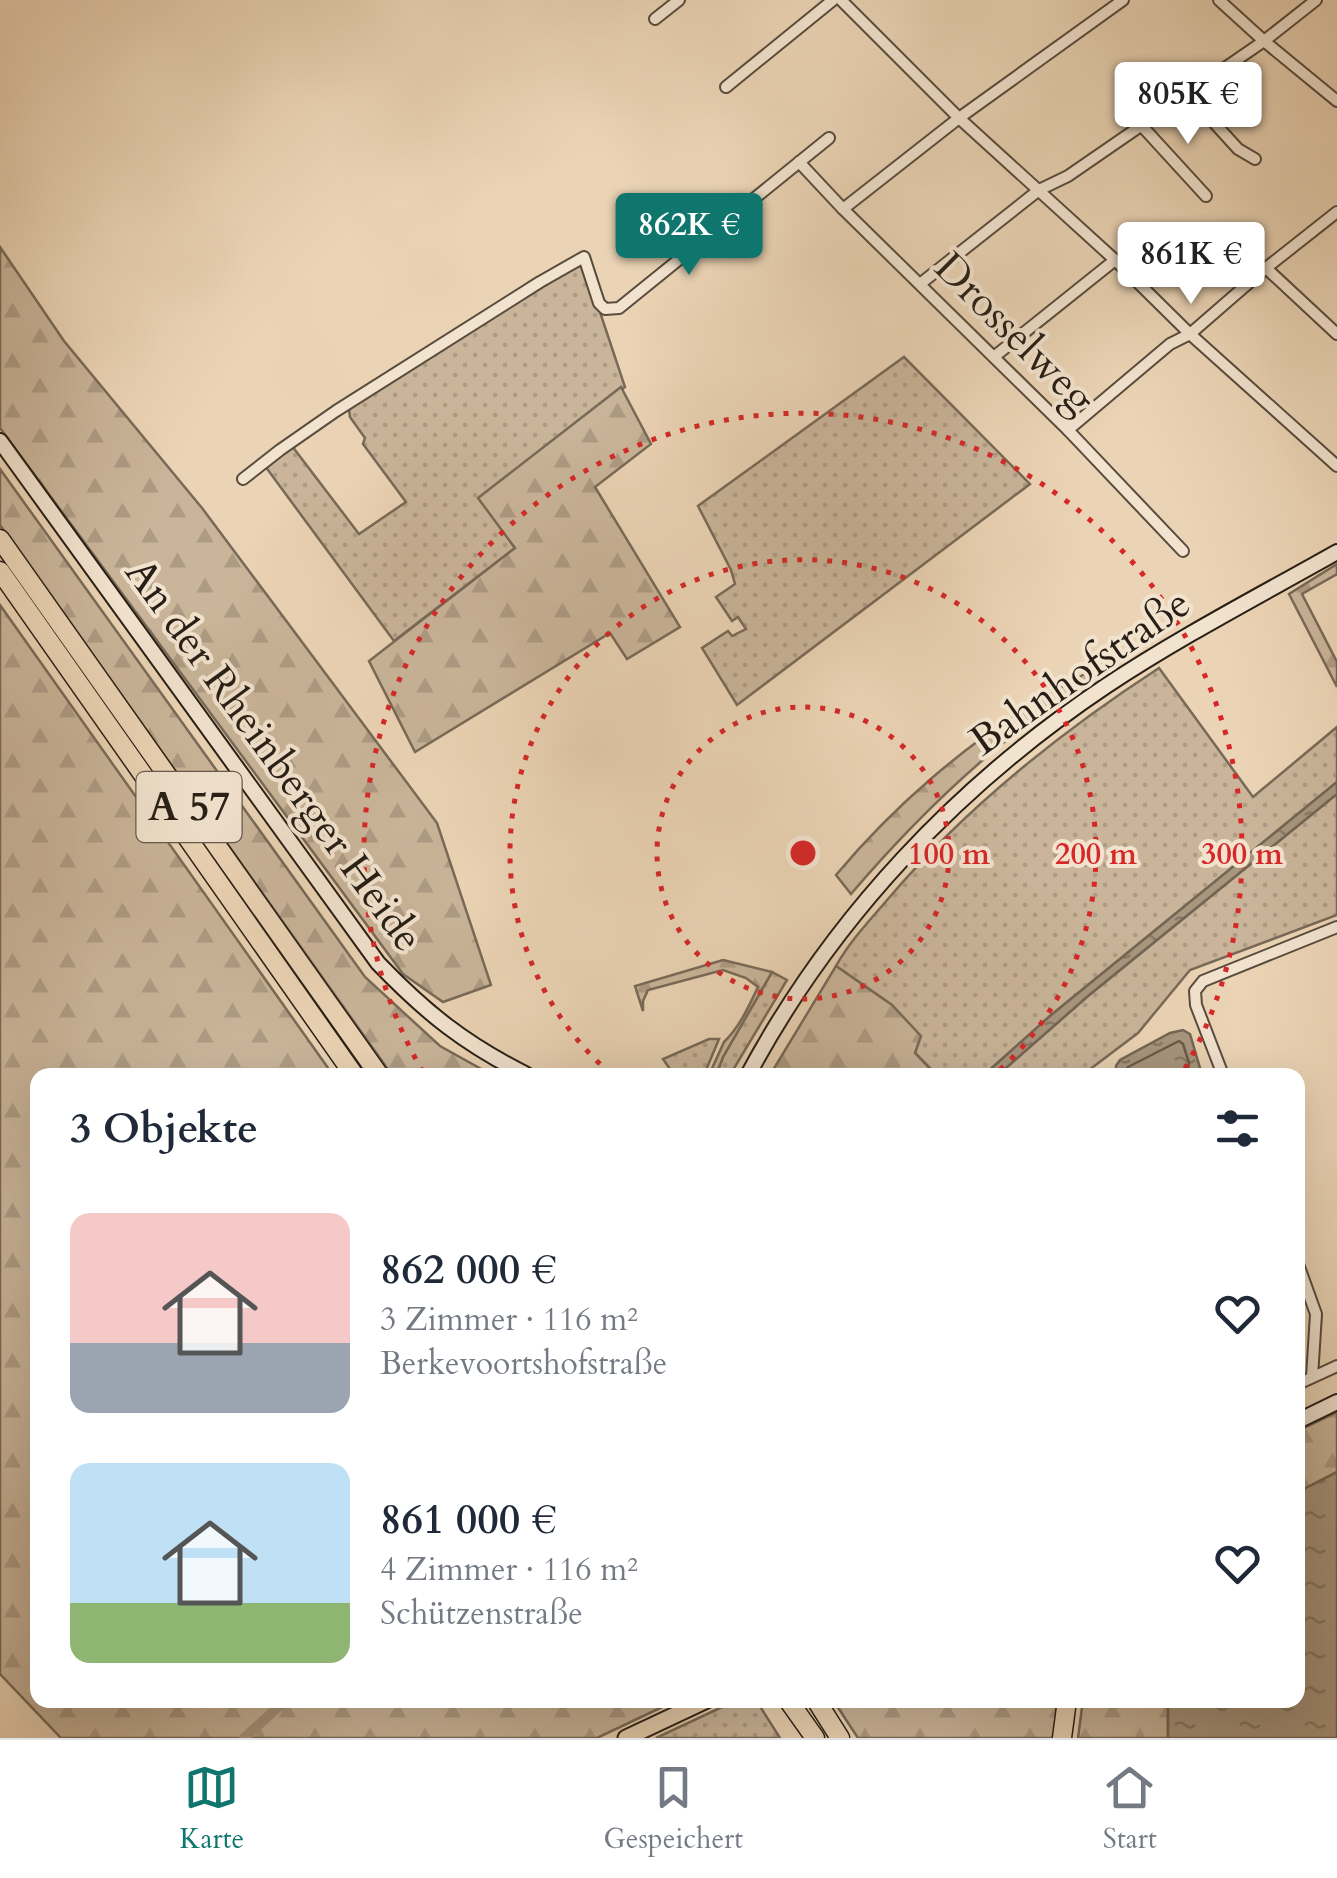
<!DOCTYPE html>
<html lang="de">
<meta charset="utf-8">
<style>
body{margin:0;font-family:Cardo,serif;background:#f6f6f7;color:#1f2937;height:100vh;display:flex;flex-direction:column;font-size:38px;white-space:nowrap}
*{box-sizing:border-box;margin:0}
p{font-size:32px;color:#747a83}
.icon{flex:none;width:55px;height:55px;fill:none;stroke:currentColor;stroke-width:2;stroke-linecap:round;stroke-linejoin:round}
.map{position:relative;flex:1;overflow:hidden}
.panel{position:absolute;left:30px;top:1068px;width:1275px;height:640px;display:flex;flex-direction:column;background:#fff;border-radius:20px;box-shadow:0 10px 40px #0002}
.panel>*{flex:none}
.price{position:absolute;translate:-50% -85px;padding:0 22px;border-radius:10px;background:#fff;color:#222;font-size:32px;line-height:65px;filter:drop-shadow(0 2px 5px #0008)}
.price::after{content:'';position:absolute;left:50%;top:60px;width:30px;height:22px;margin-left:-15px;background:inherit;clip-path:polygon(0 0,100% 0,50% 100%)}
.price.on{background:#0f766e;color:#fff}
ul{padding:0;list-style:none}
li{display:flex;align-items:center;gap:30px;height:250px;padding:0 40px}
li span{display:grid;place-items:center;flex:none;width:280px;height:200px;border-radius:20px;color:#555}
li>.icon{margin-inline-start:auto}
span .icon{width:120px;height:120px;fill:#fffc;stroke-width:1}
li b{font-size:42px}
h2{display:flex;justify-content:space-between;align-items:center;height:120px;padding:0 40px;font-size:42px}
.dock{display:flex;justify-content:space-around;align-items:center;height:140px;border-top:2px solid #e0e1e3;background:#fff;font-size:28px;color:#747a83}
.dock a{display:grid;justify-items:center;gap:5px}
.dock .on{color:#0f766e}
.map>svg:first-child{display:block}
.green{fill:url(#green-dots);stroke:#786a58;stroke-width:2.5}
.forest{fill:url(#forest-firs);stroke:#786a58;stroke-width:2.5}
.water{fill:url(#water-ripples);stroke:#746655;stroke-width:2.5}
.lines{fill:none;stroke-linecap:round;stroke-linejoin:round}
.shore{stroke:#685a4a;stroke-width:2.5}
.canal{stroke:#a8967f;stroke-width:10}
.street-casing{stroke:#584c3d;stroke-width:14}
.secondary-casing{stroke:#271e15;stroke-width:18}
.primary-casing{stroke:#271e15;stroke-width:19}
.highway-casing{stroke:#271e15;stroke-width:21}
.street{stroke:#f2e3cf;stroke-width:10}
.secondary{stroke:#f2e3cf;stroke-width:14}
.primary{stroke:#ebd4b5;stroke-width:15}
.highway{stroke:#ebd4b5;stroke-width:18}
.ring{fill:none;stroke:#d62828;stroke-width:5;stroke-dasharray:5 10}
.labels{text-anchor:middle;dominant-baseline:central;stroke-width:8;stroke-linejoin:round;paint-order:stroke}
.shield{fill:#f2e3cf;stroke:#64594d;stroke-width:2.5}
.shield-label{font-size:40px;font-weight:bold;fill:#271e15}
.street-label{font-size:42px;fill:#271e15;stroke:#f2e3cf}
.centre{fill:#d62828;stroke:#f2e3cf;stroke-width:5}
.ring-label{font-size:30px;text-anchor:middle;font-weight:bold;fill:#d62828;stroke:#f2e3cf;stroke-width:8;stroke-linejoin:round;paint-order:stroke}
</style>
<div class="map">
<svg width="1337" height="1738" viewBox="0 0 1337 1738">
<defs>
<pattern id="green-dots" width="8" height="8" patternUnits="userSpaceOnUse" patternTransform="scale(2.5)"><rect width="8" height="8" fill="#cab59a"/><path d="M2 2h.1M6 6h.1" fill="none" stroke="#ae9b84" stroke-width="1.8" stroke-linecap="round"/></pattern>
<pattern id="forest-firs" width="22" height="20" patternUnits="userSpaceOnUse" patternTransform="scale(2.5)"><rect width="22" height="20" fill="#cab59a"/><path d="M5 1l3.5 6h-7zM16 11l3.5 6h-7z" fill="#ae9b84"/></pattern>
<pattern id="water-ripples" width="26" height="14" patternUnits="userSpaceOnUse" patternTransform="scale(2.5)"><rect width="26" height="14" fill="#a8967f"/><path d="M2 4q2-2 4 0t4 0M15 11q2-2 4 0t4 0" fill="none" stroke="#897a67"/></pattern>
</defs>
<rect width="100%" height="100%" fill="#ebd4b5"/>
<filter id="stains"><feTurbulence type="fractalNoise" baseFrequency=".002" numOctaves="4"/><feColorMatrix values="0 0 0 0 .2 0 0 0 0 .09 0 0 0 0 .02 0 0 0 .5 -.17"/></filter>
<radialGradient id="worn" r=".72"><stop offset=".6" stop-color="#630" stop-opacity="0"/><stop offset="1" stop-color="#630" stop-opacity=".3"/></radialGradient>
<g class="green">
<polygon points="576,265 582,267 589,279 625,387 479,498 515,548 394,641 265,466 292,446 359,534 406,502 363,444 365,438 350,417 349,409 414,364"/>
<polygon points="904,357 1030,484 737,705 702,648 728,631 732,636 746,629 738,617 732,621 716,597 735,584 731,570 698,506"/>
<path d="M1159,668L1253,797L1337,727V782L1050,1016L984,1075H927L932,1070L915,1053L892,1005L836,966C850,941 870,920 888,899C966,807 1059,733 1159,668Z"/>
<polygon points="1337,794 1337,915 1190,970 1138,1033 1089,1070 1090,1075 998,1075 1088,996"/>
<polygon points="772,972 787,980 730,1075 716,1075 723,1057"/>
<polygon points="709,1039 719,1039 704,1075 674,1075 663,1059"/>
<polygon points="737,1700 756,1700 780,1738 656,1738"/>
</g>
<g class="forest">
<polygon points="0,247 64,341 202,508 437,823 491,985 443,1002 403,974 0,428"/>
<polygon points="621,387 651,444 595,487 680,627 627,659 610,633 415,752 369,661 515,548 478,498"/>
<polygon points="0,469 365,977 440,1046 492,1075 392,1075 0,525"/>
<polygon points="1337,564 1337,574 1302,594 1337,662 1337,687 1289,594"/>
<polygon points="0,605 333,1075 38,1075 38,1700 677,1700 597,1738 61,1738 0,1674"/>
<path d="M1170,627C1120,660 1070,690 1023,727C960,776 903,833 851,894L836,875C893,807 964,745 1041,699C1083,674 1127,651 1170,627Z"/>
<path d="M723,960L772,972L723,1057L716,1075H709L724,1042C739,1028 749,1006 758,987L746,978L723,970L648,990L643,1001V1011L635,986Z"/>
<polygon points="836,966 892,1005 921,1036 915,1053 932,1071 927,1075 770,1075"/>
<polygon points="1337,1412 1337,1472 1298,1492 1298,1431"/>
<polygon points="833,1700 1060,1700 1055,1738 858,1738"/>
<polygon points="1083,1700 1168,1700 1168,1738 1078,1738"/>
</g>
<g class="water">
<polygon points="1337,782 1337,794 1088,996 998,1075 984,1075 1050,1016"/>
<polygon points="1183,1030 1190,1034 1200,1068 1194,1075 1116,1075 1116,1066 1120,1060 1170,1033"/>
<polygon points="1337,1472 1337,1738 1168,1738 1168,1700 1298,1700 1298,1492"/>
</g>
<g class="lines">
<polyline class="shore" points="1125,1075 1128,1067 1179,1041 1183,1044 1189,1063 1187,1075"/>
<polyline class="canal" points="244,1738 286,1700"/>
<g class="street-casing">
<g id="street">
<polyline points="841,0 959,118 1115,260 1190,334 1337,466"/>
<polyline points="1219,0 1264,41 1337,101"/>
<polyline points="655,19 679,0"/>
<polyline points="726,87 833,0"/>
<polyline points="1188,94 1238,149 1255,159"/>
<polyline points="1141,125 1206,196"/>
<polyline points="799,162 843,209 1068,430 1183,551"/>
<polyline points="843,209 959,118 1123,0"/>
<polyline points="1266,268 1337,334"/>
<polyline points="920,284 1039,190 1068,176 1264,41 1316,0"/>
<polyline points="995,356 1115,260"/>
<polyline points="1068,430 1170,344 1190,334 1266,268 1337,212"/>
<polyline points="243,479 280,450 336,411 540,282 584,257 599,303 605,309 619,308 829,138"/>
<polyline points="1223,1075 1196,1005 1195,991 1203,981 1337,927"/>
<polyline points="1298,1264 1316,1314 1312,1377"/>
<polyline points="1298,1384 1337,1366"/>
</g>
</g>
<g class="secondary-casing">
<g id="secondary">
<path d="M0,441L378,963C426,1013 465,1044 527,1075"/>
<path d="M748,1075C832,918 958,785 1106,686C1180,637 1259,596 1337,552"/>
<polyline points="1298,1421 1337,1402"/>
</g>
</g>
<g class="primary-casing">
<polyline id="primary" points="626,1738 707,1700"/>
</g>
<g class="highway-casing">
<g id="highway">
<polyline points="0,539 379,1075"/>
<polyline points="0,571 354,1075"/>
<polyline points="788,1700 815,1738"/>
<polyline points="816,1700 840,1738"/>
<polyline points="1062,1738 1067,1700"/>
</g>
</g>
<use href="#street" class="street"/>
<use href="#secondary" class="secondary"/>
<use href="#primary" class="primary"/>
<use href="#highway" class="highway"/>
</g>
<g class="ring">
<circle cx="803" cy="853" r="146"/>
<path d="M611 1074A293 293 0 1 1 995 1074"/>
<path d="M423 1072A439 439 0 1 1 1183 1072"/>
</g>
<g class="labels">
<rect class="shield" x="136.5" y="772" width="105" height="70" rx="8"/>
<g class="shield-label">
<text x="189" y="807">A 57</text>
</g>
<g class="street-label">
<text transform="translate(1015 333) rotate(45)">Drosselweg</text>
<text transform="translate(1080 672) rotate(-35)">Bahnhofstraße</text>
<text transform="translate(274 755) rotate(54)">An der Rheinberger Heide</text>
</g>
</g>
<circle cx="803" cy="853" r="15" class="centre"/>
<g class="ring-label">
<text x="949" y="864">100 m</text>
<text x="1096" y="864">200 m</text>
<text x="1242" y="864">300 m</text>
</g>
<rect width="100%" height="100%" filter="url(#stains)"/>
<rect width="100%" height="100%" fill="url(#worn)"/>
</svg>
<b class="price" style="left:1188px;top:147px">805K €</b>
<b class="price on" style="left:689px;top:278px">862K €</b>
<b class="price" style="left:1191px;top:307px">861K €</b>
<section class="panel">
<h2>3 Objekte<svg class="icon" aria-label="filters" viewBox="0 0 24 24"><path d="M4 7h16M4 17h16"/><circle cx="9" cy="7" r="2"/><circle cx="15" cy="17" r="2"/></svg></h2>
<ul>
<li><span style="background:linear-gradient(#f6c9c9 65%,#9aa5b1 0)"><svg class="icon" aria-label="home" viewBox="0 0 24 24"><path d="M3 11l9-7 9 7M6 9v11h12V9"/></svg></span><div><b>862 000 €</b><p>3 Zimmer · 116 m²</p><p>Berkevoortshofstraße</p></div><svg class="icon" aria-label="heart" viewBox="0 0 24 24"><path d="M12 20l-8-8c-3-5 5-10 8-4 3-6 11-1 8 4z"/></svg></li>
<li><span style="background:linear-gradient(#bfe0f5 70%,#8fb573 0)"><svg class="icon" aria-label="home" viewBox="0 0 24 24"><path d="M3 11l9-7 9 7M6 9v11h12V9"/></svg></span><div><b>861 000 €</b><p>4 Zimmer · 116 m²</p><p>Schützenstraße</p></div><svg class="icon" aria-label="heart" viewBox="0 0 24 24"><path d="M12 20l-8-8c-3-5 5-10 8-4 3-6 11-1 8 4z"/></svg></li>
</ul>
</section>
</div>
<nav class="dock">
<a class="on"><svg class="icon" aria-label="map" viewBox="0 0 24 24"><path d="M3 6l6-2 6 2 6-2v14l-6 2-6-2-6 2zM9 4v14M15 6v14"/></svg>Karte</a>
<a><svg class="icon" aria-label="saved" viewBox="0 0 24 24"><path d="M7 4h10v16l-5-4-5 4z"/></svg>Gespeichert</a>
<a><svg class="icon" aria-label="home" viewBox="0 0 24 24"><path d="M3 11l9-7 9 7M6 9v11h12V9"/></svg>Start</a>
</nav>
